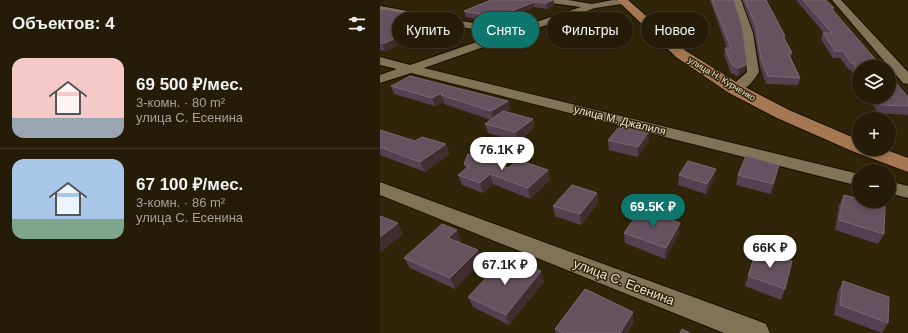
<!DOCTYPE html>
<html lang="ru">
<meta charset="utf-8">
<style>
body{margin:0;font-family:Arial,sans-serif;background:#2d2511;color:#f1f3f6;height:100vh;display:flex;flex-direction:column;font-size:15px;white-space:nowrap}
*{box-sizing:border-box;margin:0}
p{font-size:13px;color:#a3a19b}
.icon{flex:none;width:22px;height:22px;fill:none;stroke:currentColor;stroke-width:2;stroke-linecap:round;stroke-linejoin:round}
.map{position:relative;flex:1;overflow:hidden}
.details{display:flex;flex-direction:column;background:#251c07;width:380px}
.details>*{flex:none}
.hud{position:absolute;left:12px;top:12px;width:380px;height:36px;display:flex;gap:8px}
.controls{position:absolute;left:472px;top:60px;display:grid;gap:8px}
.controls a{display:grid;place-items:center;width:44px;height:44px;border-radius:50%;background:#251c07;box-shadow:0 2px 6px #0003,0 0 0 1px #423a28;font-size:20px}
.price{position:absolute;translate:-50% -34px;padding:0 9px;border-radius:14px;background:#fff;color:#222;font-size:13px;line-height:26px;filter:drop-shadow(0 1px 2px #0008)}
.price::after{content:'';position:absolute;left:50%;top:24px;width:12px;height:9px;margin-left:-6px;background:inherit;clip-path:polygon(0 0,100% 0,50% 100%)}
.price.current{background:#0f766e;color:#fff}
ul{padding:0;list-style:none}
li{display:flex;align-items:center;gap:12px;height:100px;padding:0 12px}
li+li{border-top:1px solid #423a28}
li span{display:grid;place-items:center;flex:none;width:112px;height:80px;border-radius:12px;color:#555}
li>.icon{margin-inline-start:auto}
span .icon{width:48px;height:48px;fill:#fffc;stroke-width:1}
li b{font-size:17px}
h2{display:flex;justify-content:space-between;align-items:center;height:48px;padding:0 12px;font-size:17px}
.chip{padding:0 14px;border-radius:18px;background:#251c07;box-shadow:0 2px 6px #0003,0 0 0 1px #423a28;font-size:14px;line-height:36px}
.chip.current{background:#0f766e;color:#fff}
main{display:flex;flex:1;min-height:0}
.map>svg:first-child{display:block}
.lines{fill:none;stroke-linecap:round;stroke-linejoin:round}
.minor-casing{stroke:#190e00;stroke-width:2}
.major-casing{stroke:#190e00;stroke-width:2}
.minor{fill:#817356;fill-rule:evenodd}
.major{fill:#a57752;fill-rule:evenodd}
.wall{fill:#563f50}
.shaded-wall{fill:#412d2e}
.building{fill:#66515e;stroke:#7b6871}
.labels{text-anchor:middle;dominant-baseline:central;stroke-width:3;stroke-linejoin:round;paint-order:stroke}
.far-street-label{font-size:9px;fill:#ece5d5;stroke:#312509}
.street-label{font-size:11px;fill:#ece5d5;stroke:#312509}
.near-street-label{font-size:13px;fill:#ece5d5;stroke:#312509}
</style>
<main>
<section class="details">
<h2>Объектов: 4<svg class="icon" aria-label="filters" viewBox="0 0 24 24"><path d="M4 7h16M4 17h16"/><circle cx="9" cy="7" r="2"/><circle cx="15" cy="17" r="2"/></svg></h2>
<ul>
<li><span style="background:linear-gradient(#f6c9c9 75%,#9aa5b1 0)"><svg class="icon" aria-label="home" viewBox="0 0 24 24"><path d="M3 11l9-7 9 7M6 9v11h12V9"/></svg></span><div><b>69 500 ₽/мес.</b><p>3-комн. · 80 m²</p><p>улица С. Есенина</p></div></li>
<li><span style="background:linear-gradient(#a9c7e8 75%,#7fa58c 0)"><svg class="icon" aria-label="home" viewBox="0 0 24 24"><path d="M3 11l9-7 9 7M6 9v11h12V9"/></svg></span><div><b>67 100 ₽/мес.</b><p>3-комн. · 86 m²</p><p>улица С. Есенина</p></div></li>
</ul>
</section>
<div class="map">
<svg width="528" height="333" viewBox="0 0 528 333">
<rect width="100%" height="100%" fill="#312509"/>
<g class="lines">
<g class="minor-casing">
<g id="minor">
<polygon points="167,0 188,0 212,4 233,0 246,1 242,4 215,8 44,68 479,174 479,186 31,73 0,83 0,75 17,69 0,65 0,57 30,65 120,34 0,12 0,6 132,30 201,7 171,3"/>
<path d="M353,0H361L373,33L379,72C373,82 363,95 350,92L348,89L367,72L363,33Z"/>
<polygon points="452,0 461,0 528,72 528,84 523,83"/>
<polygon points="509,181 528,186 528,198 509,193"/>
<polygon points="0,182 376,320 386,324 390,333 344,333 0,195"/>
</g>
</g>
<g class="major-casing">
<polygon id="major" points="237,0 248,0 306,51 361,85 409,110 479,140 479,149 504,149 528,158 528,172 472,151 397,118 349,93 296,57"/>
</g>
<use href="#minor" class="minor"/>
<use href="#major" class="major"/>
</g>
<g class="wall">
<polygon points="111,0 174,0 174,5 167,9 154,7 119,23 86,17 84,11"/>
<polygon points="330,0 354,0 365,71 358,76 351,73 344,55 345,48 347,48"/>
<polygon points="362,0 386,0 405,36 405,39 412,53 411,58 420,78 418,85 386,84 380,66 374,32"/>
<polygon points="416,0 446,0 454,8 453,10 479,67 479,84 471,70 469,70 460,58 453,58 441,39 443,33 444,33"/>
<polygon points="0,10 64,25 5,51 0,50"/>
<polygon points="11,86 128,101 130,110 127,112 153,119 154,128 138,142 108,133 105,124 111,120 64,104 64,102 55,106 14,94"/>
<polygon points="488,97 528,97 528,115 498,113"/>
<polygon points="0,130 70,154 45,172 0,155"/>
<polygon points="265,130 269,141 258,157 229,150 228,140"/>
<polygon points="84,164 168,170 170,180 150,199 113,184 103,193 82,185 78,175 86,169"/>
<polygon points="336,169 334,179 326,194 298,185 299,175"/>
<polygon points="358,175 397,175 391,194 356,185"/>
<polygon points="217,193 218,203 201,225 175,216 173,206"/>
<polygon points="464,195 504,234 498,244 455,230 459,205"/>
<polygon points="77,230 81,241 79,242 102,260 75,289 30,268 24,258"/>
<polygon points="244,233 299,233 285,259 245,243"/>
<polygon points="368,276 405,289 401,300 365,286"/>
<polygon points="463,281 508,323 502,333 454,315 458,291"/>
<polygon points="164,282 129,325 93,307 88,297"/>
<polygon points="254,323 247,333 176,333 175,329"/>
</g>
<g class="shaded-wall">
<polygon points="173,0 174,0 174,5 167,9 166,3"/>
<polygon points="154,2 154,7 119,23 117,17"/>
<polygon points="62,19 64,25 5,51 2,44"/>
<polygon points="367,64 365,71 358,76 359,68"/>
<polygon points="63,92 61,95 64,102 55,106 52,98"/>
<polygon points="128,101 130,110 114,120 111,111"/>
<polygon points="153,119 154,128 138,142 136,132"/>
<polygon points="265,125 265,135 261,130"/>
<polygon points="269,131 269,141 258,157 258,147"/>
<polygon points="66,144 70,154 45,172 40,162"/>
<polygon points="399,165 397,175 391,194 393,184"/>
<polygon points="336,169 334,179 326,194 327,184"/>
<polygon points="168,170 170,180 150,199 148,188"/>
<polygon points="110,174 113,184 103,193 100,183"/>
<polygon points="217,193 218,203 201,225 200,214"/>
<polygon points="18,223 23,234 0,253 0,237"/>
<polygon points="300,223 299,233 285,259 286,248"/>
<polygon points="77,230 81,241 73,248 68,238"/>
<polygon points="98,250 102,260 75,289 70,278"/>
<polygon points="161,271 164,282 129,325 126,315"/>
<polygon points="253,312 254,323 247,333 240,333"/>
</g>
<g class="building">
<polygon points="111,0 173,0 166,3 154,2 117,17 84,11"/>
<polygon points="332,0 354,0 362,27 367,64 359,68 352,65 345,48 351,48"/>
<polygon points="365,0 386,0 405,36 403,36 412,53 408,53 420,78 388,76 381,59 376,26"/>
<polygon points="423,0 446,0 454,8 451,8 502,67 479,67 479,72 473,63 471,63 463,51 455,51 443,33 452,33"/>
<polygon points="3,9 62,19 2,44 0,43 0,10"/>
<polygon points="509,75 528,97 528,106 501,105 496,97 509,97"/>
<polygon points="30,76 128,101 111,111 61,95 63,92 52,98 11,86"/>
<polygon points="123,111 153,119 136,132 105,124"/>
<polygon points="247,122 265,125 261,130 269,131 258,147 228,140 239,127 242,128"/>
<polygon points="0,130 35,141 42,137 66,144 40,162 0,147"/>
<polygon points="88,154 128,168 138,160 168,170 148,188 110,174 100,183 78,175 89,166 84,164"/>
<polygon points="366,156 399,165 393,184 358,175"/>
<polygon points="308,161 336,169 327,184 299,175"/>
<polygon points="192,185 217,193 200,214 173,206"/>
<polygon points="464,195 479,199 479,201 486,201 505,206 504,234 459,220"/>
<polygon points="261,209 300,223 286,248 244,233"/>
<polygon points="0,216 18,223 0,237"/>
<polygon points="62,224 77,230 68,238 98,250 70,278 24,258"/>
<polygon points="377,249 412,261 405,289 368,276"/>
<polygon points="126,257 161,271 126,315 88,297"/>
<polygon points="463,281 509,297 508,323 460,305"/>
<polygon points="205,289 253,312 240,333 183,333 175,329"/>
<polygon points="302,329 310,333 300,333"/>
</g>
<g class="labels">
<g class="far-street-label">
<text transform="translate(342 79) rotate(31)">улица Н. Курченко</text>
</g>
<g class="street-label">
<text transform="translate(240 120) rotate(14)">улица М. Джалиля</text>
</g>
<g class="near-street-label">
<text transform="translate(244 282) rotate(21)">улица С. Есенина</text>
</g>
</g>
</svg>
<div class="controls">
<a><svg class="icon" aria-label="layers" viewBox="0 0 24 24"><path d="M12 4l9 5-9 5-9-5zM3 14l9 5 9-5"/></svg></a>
<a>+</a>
<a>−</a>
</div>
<b class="price" style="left:122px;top:171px">76.1K ₽</b>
<b class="price current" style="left:273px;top:228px">69.5K ₽</b>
<b class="price" style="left:390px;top:269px">66K ₽</b>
<b class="price" style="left:125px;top:286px">67.1K ₽</b>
<div class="hud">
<a class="chip">Купить</a>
<a class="chip current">Снять</a>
<a class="chip">Фильтры</a>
<a class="chip">Новое</a>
</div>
</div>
</main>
